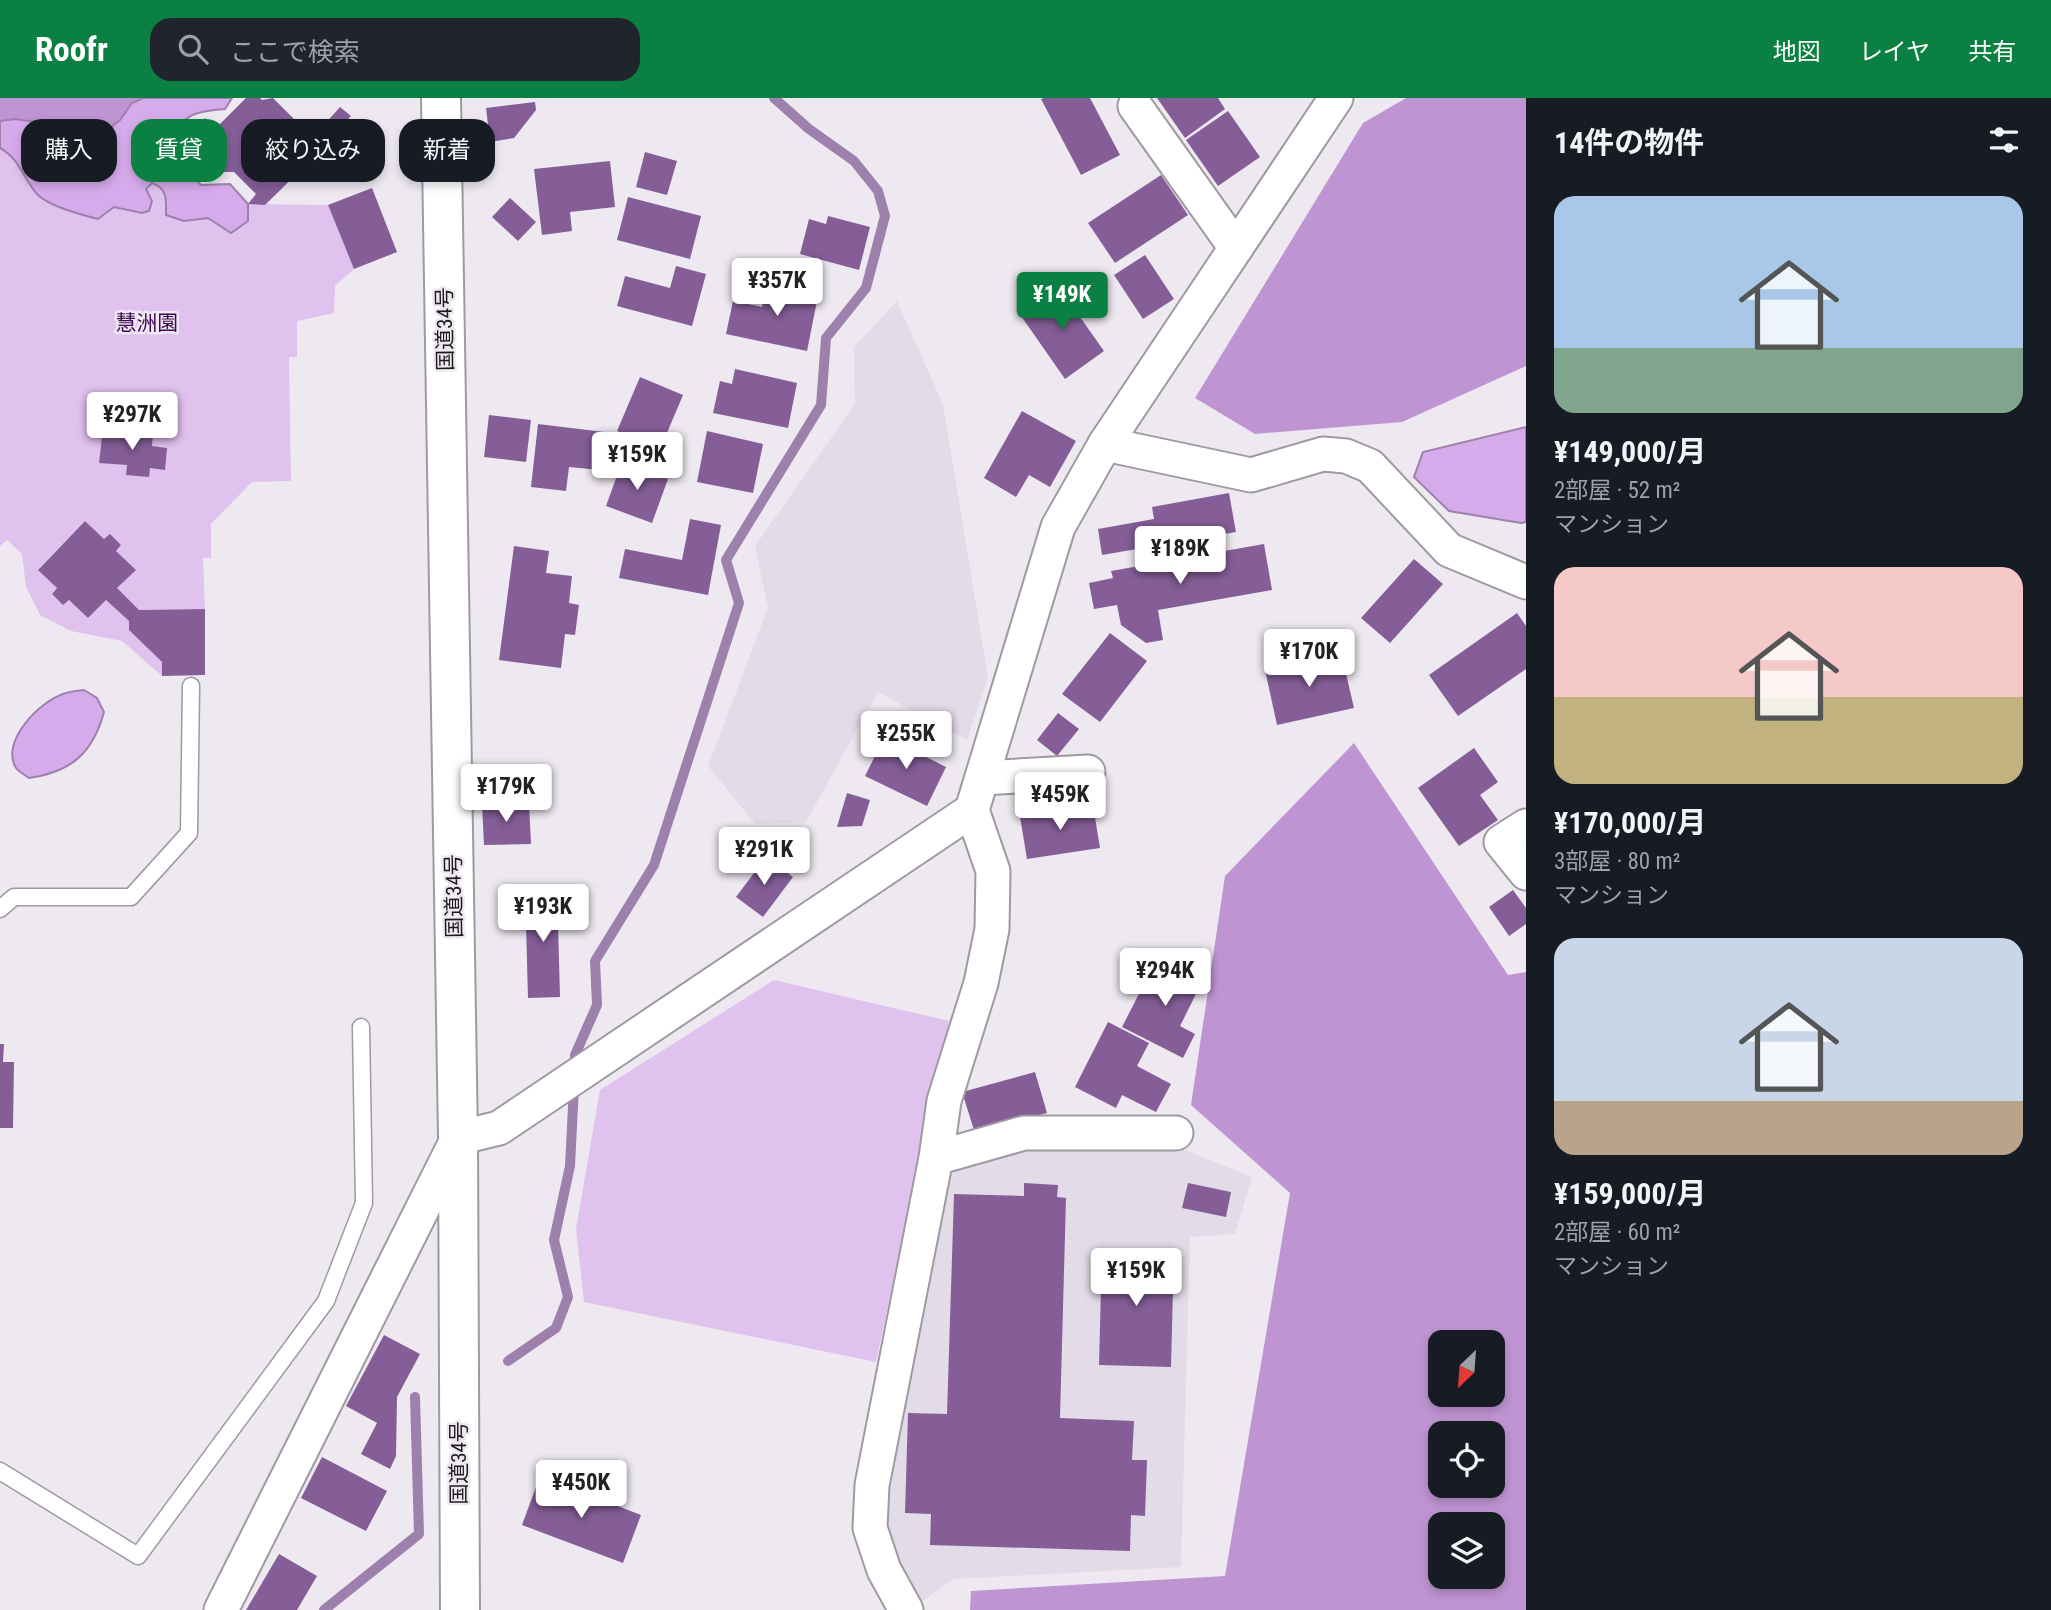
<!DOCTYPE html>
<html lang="ja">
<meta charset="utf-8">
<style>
body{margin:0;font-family:"Roboto Condensed","Noto Sans JP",sans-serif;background:#20242c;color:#f1f3f6;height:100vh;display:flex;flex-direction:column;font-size:26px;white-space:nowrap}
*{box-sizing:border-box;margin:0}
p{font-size:23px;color:#9ea1a6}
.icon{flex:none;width:38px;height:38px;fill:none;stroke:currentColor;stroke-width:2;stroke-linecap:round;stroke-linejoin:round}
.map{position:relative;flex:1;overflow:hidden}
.drawer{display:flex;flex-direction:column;background:#171b24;width:525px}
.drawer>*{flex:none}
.hud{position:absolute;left:21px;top:21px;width:665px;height:63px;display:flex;gap:14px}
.needle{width:46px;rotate:205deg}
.tools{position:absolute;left:1428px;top:1232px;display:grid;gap:14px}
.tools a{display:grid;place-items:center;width:77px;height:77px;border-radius:14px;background:#171b24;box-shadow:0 4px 10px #0003;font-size:35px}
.price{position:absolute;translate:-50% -60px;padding:0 16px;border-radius:7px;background:#fff;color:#222;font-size:23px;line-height:46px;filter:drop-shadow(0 2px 4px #0008)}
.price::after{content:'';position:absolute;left:50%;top:42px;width:21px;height:16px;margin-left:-10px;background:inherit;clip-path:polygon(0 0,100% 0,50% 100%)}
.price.selected{background:#0b8043;color:#fff}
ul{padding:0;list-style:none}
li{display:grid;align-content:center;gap:14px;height:371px;padding:0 28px}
li span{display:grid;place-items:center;height:217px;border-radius:21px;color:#555}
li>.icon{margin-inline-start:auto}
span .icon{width:126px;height:126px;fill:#fffc;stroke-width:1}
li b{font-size:30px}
h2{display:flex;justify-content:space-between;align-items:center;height:84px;padding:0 28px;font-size:30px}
.pill{padding:0 24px;border-radius:21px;background:#171b24;box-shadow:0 4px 10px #0003;font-size:24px;line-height:63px}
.pill.selected{background:#0b8043;color:#fff}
header{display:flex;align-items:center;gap:42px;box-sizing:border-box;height:98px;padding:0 35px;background:#0b8043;color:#fff}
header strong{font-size:33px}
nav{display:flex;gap:38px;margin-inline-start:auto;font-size:24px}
.search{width:490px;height:63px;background:#20242c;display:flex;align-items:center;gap:18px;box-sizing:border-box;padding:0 24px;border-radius:21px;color:#9ea1a6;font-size:26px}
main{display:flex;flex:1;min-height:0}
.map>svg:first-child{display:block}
.built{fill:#e4dbe9}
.green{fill:#e0c2ef}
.forest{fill:#be94d2;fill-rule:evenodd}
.water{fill:#d6abeb;stroke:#9e80ad;stroke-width:2}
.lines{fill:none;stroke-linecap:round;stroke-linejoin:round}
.stream{stroke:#9e80ad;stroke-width:10}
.building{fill:#855e98}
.service-casing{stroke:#9e9aa1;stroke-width:19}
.minor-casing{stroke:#9e9aa1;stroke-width:37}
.trunk-casing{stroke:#9e9aa1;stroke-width:42}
.service{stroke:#fff;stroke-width:16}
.minor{stroke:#fff;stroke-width:33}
.trunk{stroke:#fff;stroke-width:38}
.labels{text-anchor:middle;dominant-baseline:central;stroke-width:5;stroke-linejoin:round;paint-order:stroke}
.park-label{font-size:21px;fill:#410955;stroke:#eee9f1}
.street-label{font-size:21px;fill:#1c1a1d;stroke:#eee9f1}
</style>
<header>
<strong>Roofr</strong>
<div class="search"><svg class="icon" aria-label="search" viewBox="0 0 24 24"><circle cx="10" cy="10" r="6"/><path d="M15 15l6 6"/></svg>ここで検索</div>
<nav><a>地図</a><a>レイヤ</a><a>共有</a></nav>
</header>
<main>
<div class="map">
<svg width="1526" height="1512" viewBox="0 0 1526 1512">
<rect width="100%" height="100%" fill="#eee9f1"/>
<g class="built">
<polygon points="897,203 943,306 988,579 967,642 878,594 806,724 755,726 708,668 768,510 755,448 855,306 854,249"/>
<polygon points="1035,1044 1175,1048 1252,1079 1235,1136 1190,1139 1181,1469 953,1481 917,1507 888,1456 882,1387 946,1072"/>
</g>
<g class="green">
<path d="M143,0H232L225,11C189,13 185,18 162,45L201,87L230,86L248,106L328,107L354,171L335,188L334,215L297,223V259H289L291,383L252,384L211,426V460H203L205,511L139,512L117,490L135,472L116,453L121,447L104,441L85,423L38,471L57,490L52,496L63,507L69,502L88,520L106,502L129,523V532L162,564V578L122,543L71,533L40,517L26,489L22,456L7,442L0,448V23L105,34Z"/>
<polygon points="774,882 949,923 876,1264 584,1204 576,1131 600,992"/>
</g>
<g class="forest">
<polygon points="0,0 143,0 132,5 120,22 105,34 15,21 0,23"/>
<polygon points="1406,0 1526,0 1526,268 1402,324 1255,336 1195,300 1363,25"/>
<path d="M1354,645L1508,877L1526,874V1512H970L971,1493L1225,1478L1290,1095L1191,1007L1225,778ZM1493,1244V1297H1440V1244ZM1493,1335V1388H1440V1335ZM1493,1426V1479H1440V1426Z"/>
</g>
<g class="water">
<path d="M143,0H232L225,11C187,14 188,18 162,44L201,87L230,86L248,106V123L231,135L208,120L184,123L166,117C166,103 168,90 152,85L146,91L152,103L149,113L142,115L114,109L98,121C82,117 48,108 37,96C23,80 19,60 0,50V23L15,21L105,34L120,22L132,5Z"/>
<polygon points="1526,329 1526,424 1521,425 1449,413 1414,379 1423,354"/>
<path d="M84,592L97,600L104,614C93,655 71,674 29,680C25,677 19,674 16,670C0,644 39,604 63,596C69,593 77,593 84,592Z"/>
</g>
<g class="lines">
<g class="stream">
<polyline points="575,970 575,957 597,907 595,863 654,767 739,505 726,462 821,307 826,240 866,190 885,118 878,93 854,63 809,31 774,0"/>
<polyline points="508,1263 556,1230 568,1199 554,1142 570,1068 574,988"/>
<polyline points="324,1512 419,1436 415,1299"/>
</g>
</g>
<g class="building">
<polygon points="246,0 260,0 262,2 273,0 294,21 287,28 306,47 340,9 351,18 317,56 265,107 248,106 256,96 234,74 205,74 178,46 205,20 216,30"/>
<polygon points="1044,0 1090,0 1120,57 1081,77 1041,1"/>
<polygon points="1157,0 1218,0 1225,11 1185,40"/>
<polygon points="535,4 536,12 514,40 490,44 486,10"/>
<polygon points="1228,13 1260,59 1218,88 1186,42"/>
<polygon points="645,54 677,63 667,97 636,89"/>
<polygon points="610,63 615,109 570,114 572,133 542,137 534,71"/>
<polygon points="1161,77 1188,117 1115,165 1088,125"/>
<polygon points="372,90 397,154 354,171 328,107"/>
<polygon points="628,99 701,118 690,161 617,142"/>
<polygon points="510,100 536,124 518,143 492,119"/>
<polygon points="828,118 870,129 859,172 800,156 809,121 826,126"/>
<polygon points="1145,157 1174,201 1143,221 1114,177"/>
<polygon points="676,168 706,176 692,228 617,208 625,178 670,190"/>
<polygon points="779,184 819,193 807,253 726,236 733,203 762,209 765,195 777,198"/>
<polygon points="1058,188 1104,253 1065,281 1019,215"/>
<polygon points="735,271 797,285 788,330 713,315 720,283 732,286"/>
<polygon points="640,279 683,297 664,342 675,347 666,368 641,357 646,345 617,333"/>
<polygon points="1022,313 1076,343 1050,389 1029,377 1016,399 984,380"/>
<polygon points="489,317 531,322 526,364 484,359"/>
<polygon points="538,326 604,334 600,372 569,369 566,393 531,389"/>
<polygon points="103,330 153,335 152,348 167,350 165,372 150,370 149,379 126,377 127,367 99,365"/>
<polygon points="707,333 763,346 753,395 697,384"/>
<polygon points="622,364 668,381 652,425 606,408"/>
<polygon points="1229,395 1236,434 1102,457 1098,431 1154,421 1152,409"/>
<polygon points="690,421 721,427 708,497 619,480 625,451 682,462"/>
<polygon points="85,423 104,441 110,436 121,447 116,453 136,472 117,490 139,512 205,511 205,577 162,578 162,564 129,532 129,523 106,502 88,520 69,502 63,507 52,496 57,490 38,472"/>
<polygon points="1264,446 1272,492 1158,512 1163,542 1146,545 1121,527 1117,507 1094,511 1089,485 1113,480 1111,473"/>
<polygon points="514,448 549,453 546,475 572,478 569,505 579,507 575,537 565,536 561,570 499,562"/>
<polygon points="1414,461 1443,486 1390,545 1361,520"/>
<polygon points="1517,515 1526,528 1526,571 1458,618 1429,577"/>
<polygon points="1110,535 1147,563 1100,624 1062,596"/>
<polygon points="1341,554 1354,610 1277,627 1265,572"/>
<polygon points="1058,615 1079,631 1057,658 1037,642"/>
<polygon points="885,638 946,669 927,708 865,678"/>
<polygon points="1474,650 1498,684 1480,697 1498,722 1459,748 1418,690"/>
<polygon points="847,695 870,702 862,728 837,729"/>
<polygon points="529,706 531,746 484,747 482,707"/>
<polygon points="1093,707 1100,750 1027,761 1020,719"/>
<polygon points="766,759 793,779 763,819 736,799"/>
<polygon points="557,791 560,899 528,900 525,792"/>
<polygon points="1513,792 1526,810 1526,826 1509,838 1489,809"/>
<polygon points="1158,859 1203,882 1180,928 1195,936 1183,960 1122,929"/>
<polygon points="1108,924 1149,945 1137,968 1171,986 1156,1014 1122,997 1116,1010 1075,989"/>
<polygon points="0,946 4,946 3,964 14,964 13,1030 0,1030"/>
<polygon points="1035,974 1047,1015 975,1035 962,994"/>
<polygon points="1024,1085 1058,1087 1057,1099 1066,1100 1060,1320 1134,1323 1132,1362 1147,1362 1145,1418 1131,1417 1130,1453 930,1447 931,1416 905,1415 908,1315 947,1316 954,1096 1024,1098"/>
<polygon points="1188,1085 1231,1094 1226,1119 1182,1110"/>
<polygon points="1102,1151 1174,1153 1171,1269 1099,1267"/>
<polygon points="384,1237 420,1256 397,1299 396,1358 390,1371 361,1356 377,1325 346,1308"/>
<polygon points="322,1359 387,1393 366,1433 301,1400"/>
<polygon points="540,1378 641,1417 623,1465 522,1427"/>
<polygon points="279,1456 317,1478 297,1512 246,1512"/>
</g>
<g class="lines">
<g class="service-casing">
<g id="service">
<polyline points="0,811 14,799 131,799 189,735 191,588"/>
<polyline points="0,1373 138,1458 326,1203 364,1105 361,929"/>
</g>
</g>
<g class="minor-casing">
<g id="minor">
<polyline points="1135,8 1236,150"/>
<polyline points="1105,346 1251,377 1323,356 1346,358 1370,368 1449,452 1526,484"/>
<polyline points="982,680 1088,674"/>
<polyline points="1526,728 1501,744 1526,775"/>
<polyline points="936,1060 1024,1035 1176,1035"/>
<polyline points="221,1512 458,1040 499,1030 972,712"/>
<polyline points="906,1512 884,1472 870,1430 872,1387 936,1060 944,1003 981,885 992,831 993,773 972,712 1058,429 1105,346 1336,0"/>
</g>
</g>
<g class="trunk-casing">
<polyline id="trunk" points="441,0 458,1040 460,1512"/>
</g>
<use href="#service" class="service"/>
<use href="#minor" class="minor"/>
<use href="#trunk" class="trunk"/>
</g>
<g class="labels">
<g class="park-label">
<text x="147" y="225">慧洲園</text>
</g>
<g class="street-label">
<text transform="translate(445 231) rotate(-91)">国道34号</text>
<text transform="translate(454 798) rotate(-91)">国道34号</text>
<text transform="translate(459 1365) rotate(-90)">国道34号</text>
</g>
</g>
</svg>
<div class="tools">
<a><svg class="needle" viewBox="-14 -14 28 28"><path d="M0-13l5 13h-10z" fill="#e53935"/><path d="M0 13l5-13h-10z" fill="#9ea1a6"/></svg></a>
<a><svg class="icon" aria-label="locate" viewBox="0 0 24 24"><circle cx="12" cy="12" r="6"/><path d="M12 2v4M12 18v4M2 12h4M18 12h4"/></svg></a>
<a><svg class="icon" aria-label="layers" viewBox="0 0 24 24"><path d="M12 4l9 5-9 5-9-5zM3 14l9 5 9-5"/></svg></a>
</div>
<b class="price" style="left:777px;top:220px">¥357K</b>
<b class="price selected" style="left:1062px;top:234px">¥149K</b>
<b class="price" style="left:132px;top:354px">¥297K</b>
<b class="price" style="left:637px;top:394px">¥159K</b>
<b class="price" style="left:1180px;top:488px">¥189K</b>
<b class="price" style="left:1309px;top:591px">¥170K</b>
<b class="price" style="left:906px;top:673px">¥255K</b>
<b class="price" style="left:506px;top:726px">¥179K</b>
<b class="price" style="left:1060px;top:734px">¥459K</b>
<b class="price" style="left:764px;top:789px">¥291K</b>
<b class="price" style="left:543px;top:846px">¥193K</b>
<b class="price" style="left:1165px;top:910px">¥294K</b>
<b class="price" style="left:1136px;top:1210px">¥159K</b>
<b class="price" style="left:581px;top:1422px">¥450K</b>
<div class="hud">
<a class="pill">購入</a>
<a class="pill selected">賃貸</a>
<a class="pill">絞り込み</a>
<a class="pill">新着</a>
</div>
</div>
<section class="drawer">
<h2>14件の物件<svg class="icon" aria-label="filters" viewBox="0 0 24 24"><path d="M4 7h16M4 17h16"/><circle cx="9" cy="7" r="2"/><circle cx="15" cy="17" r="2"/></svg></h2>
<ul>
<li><span style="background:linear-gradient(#a9c7e8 70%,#7fa58c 0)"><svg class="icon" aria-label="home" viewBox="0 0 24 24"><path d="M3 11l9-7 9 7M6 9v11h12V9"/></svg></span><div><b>¥149,000/月</b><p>2部屋 · 52 m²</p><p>マンション</p></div></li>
<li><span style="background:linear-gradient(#f6c9c9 60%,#c2b280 0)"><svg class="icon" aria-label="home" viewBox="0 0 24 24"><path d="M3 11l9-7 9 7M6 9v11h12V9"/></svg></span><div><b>¥170,000/月</b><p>3部屋 · 80 m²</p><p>マンション</p></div></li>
<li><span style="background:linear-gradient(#c9d6e8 75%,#b9a48a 0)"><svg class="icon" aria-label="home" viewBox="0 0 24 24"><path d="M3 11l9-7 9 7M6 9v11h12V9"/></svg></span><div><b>¥159,000/月</b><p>2部屋 · 60 m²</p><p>マンション</p></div></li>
</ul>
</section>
</main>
